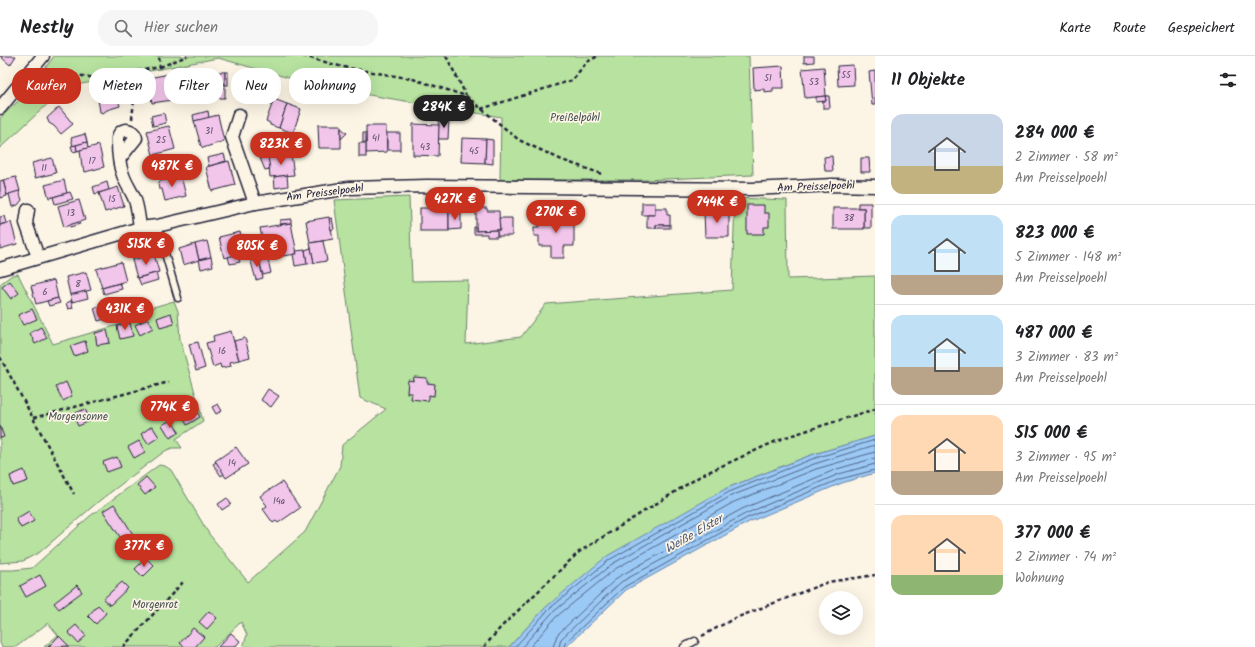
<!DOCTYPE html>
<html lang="de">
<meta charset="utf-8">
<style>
body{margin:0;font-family:Kalam,sans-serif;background:#f6f6f6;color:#202124;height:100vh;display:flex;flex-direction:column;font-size:15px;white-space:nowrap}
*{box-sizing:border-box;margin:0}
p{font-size:13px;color:#757577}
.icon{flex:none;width:22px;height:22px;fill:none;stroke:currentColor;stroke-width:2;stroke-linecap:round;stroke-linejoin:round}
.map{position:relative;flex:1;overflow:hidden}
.details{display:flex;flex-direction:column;background:#fff;width:380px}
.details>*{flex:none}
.banner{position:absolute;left:12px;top:12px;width:380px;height:36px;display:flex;gap:8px}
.controls{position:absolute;left:819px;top:535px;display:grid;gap:8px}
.controls a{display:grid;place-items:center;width:44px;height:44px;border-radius:50%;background:#fff;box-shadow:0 4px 16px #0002;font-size:20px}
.price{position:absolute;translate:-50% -34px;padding:0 9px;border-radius:14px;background:#c8321e;color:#fff;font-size:13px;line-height:26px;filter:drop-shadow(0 1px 2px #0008)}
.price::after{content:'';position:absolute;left:50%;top:24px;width:12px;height:9px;margin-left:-6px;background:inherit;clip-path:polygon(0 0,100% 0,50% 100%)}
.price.selected{background:#222;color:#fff}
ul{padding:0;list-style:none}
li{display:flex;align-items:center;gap:12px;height:100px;padding:0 16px}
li+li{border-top:1px solid #e0e0e0}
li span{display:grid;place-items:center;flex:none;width:112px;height:80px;border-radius:12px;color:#555}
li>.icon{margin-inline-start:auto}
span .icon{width:48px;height:48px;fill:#fffc;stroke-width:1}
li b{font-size:17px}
h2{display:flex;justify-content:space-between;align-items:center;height:48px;padding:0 16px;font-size:17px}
.tag{padding:0 14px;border-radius:16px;background:#fff;box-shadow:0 4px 16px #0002;font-size:14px;line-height:36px}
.tag.selected{background:#c8321e;color:#fff}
header{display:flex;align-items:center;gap:24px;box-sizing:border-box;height:56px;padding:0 20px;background:#fff;border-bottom:1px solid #e0e0e0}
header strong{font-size:19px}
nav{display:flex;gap:22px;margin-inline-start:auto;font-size:14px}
.search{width:280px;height:36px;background:#f6f6f6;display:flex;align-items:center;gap:10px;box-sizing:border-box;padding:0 14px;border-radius:16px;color:#757577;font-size:15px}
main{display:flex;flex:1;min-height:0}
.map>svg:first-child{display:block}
.green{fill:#b7e29f;stroke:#6c826d}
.water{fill:#9bc9f5;stroke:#6b86ab}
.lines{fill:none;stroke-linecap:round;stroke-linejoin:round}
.shore{stroke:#526585;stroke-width:1}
.building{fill:#f2c5ea;stroke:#22223b}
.service-casing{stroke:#22223b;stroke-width:9}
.minor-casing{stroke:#22223b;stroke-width:15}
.path{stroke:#22223b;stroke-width:2.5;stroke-dasharray:4 3;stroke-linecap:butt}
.service{stroke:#fcf5e5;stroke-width:6}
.minor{stroke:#fcf5e5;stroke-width:12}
.labels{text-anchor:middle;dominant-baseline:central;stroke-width:3.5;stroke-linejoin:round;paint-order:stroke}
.number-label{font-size:9px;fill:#564b67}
.park-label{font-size:11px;fill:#475254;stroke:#fcf5e5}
.street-label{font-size:11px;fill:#22223b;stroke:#fcf5e5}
.water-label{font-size:12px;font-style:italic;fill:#465473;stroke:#fcf5e5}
</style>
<header>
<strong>Nestly</strong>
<div class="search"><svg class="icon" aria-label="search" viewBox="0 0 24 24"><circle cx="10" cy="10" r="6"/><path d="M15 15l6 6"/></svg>Hier suchen</div>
<nav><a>Karte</a><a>Route</a><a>Gespeichert</a></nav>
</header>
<main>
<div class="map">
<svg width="875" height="591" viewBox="0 0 875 591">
<rect width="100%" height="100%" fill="#fcf5e5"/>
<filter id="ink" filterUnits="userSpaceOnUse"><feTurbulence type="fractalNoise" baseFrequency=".025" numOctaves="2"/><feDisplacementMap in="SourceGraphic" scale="8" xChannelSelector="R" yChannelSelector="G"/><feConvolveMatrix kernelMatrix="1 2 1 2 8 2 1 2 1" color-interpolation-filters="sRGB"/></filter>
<g filter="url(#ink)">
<g class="green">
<polygon points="54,0 749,0 753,119 644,124 500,124 501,61 321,31 218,2 66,31 0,92 0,62 29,35"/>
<polygon points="409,141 412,225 468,224 466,288 521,281 546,248 732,234 735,142 787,144 788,223 875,220 875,380 811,399 727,432 546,551 509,591 243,591 247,579 241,566 215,591 44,591 58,579 48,567 16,591 2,591 0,587 0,514 13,514 32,512 90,460 159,409 165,410 171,414 209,478 248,526 305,476 340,410 342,389 386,353 360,342 334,144"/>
<polygon points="18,218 53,288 145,261 143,254 174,245 178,255 180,283 203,365 176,383 182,392 172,392 165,395 99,445 40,496 23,505 0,507 0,228 12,219"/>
</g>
<polygon class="water" points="875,380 875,417 842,427 749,466 626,534 566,591 509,591 546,551 607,500 727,432 811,399"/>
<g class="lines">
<g class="shore">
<polyline points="515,591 549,553 609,504 729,436 812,403 875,384"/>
<polyline points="522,591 552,557 612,508 731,440 814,408 875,389"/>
<polyline points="530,591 556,561 615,513 734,446 816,413 875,396"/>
<polyline points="553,591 557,579 618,521 742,453 837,413 875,402"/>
<polyline points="559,591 561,583 621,526 745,458 839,418 875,408"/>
<polyline points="564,591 565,587 624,531 747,462 840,423 875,414"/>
</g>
</g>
<g class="building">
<polygon points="0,0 16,0 10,9"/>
<polygon points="804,0 814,0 814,6 804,7"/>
<polygon points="853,9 854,29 838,30 837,10"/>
<polygon points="783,10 784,32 773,32 773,35 764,36 764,33 754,34 753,12"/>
<polygon points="824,11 826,40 805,42 802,13"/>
<polygon points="875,15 875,49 872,49 869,16"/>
<polygon points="198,16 225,16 225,42 197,42"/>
<rect x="225" y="16" width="3" height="13"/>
<polygon points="175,17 179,43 152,47 148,22"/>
<polygon points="259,23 270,28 264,41 253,37"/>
<polygon points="115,32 120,50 107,54 103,57 100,56 97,37"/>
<polygon points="119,36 120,41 118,42 116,37"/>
<polygon points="825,40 829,40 830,52 823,52 823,45 826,45"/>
<polygon points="825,40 826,45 816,46 816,41"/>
<polygon points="274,43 287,48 279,72 270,69 270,67 266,65"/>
<polygon points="287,48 301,53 293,77 279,72"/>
<polygon points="59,51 73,68 61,78 54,70 49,67 47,62"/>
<polygon points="208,55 209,62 194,65 193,59"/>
<polygon points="164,57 166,67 153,70 151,60"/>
<polygon points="218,59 224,85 203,92 201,90 194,65"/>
<polygon points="439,63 449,63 448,83 438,83"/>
<polygon points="413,68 439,69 438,100 413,99"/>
<polygon points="318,69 341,69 341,92 319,92"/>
<polygon points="169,70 175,93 153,99 147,75"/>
<polygon points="366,70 386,70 387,96 366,97"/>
<polygon points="341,72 347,77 341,83"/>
<rect x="363" y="77" width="3" height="10"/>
<rect x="387" y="77" width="13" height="17"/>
<polygon points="85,78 87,86 73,90 71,82"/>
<polygon points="462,82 486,83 485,107 461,106"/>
<polygon points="486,83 493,84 493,108 485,107"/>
<polygon points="87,86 88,92 77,95 76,89"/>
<rect x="359" y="87" width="7" height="14"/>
<polygon points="76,89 77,95 73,96 71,90"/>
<polygon points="99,89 104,111 85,116 84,111 82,111 80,94"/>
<polygon points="271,89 272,95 262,97 261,91"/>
<polygon points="224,98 226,105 209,110 207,102"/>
<polygon points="291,98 294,119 270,121 268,101"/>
<polygon points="832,100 833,115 825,115 824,101"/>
<polygon points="268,101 270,113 265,114 260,102"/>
<polygon points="52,102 56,117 35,122 32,107"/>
<polygon points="861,102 869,102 870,116 861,116"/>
<polygon points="229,105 235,129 212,135 206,111"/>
<polygon points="183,108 184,115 174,118 173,111"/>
<polygon points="287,119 288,130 275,132 274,121"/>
<polygon points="181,120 186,140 165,145 162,133 159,133 158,128 160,125"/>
<polygon points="16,121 20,135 7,139 3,124"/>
<polygon points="3,124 7,140 0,142 0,125"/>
<polygon points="64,124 67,137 49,142 45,129"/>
<polygon points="107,126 109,134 95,138 93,131"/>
<polygon points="118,131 124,150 105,156 99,137"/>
<polygon points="19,135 22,144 18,149 12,151 9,138"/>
<polygon points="70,136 73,143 55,148 53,141"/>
<rect x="693" y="142" width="12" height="12"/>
<polygon points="79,144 85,164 64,171 58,150"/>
<rect x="642" y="147" width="13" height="12"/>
<polygon points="858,147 871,147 871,172 864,172 864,152 858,152"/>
<polygon points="747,149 764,149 764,157 769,157 769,171 764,171 764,178 747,178"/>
<rect x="420" y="152" width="29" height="23"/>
<polygon points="476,152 487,152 487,155 499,155 500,174 476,175"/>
<polygon points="655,152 667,152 667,159 670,159 670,169 656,169 656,172 647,172 647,159 655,159"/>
<rect x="833" y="152" width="31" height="21"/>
<polygon points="449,156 461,156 461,173 449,174"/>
<polygon points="704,156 729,156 729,181 705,181"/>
<polygon points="555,158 560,158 562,161 574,161 574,190 564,190 564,202 551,202 551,190 539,190 539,180 534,180 534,171 539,171 539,161 553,161"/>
<polygon points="4,160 6,167 0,169 0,161"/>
<polygon points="329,161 333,183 310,187 306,165"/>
<polygon points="332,162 334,173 331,174 329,163"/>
<polygon points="499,162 512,162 512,180 497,180 497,174 500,174"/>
<polygon points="291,163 291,167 280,168 280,164"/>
<polygon points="11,166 17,188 0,193 0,169"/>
<polygon points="79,166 80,168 70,171 69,169"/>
<polygon points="291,167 297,198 275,201 274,198 265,199 260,172"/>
<rect x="656" y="169" width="14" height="3"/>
<polygon points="474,171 476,171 476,175 497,174 497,181 487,181 487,178 474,178"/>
<polygon points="240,176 245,197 224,202 219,181"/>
<polygon points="241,179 244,179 247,192 244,193"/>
<polygon points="207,185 211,201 199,204 195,188"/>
<polygon points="323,185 327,205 314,207 310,187"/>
<polygon points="195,188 199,204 183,209 179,193"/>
<polygon points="311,192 314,207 307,208 305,194"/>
<polygon points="153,193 154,198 148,200 146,195"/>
<polygon points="305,194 307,208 295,210 293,198 297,198 296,195"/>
<polygon points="154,198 159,216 137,222 132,204"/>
<polygon points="238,198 240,206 230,208 228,201"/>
<polygon points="267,199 271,217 263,219 258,201"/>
<polygon points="258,200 263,222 256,224 250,202"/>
<polygon points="211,201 213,210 201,213 199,204"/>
<polygon points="121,206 126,225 102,232 96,213"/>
<polygon points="86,216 91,234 70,239 66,221"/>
<polygon points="156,217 158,224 141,229 138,222"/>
<polygon points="54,224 58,242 36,248 31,230"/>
<polygon points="10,225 19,237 11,243 2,231"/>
<polygon points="120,227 122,233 104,238 102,232"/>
<polygon points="86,235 88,242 72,246 70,239"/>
<polygon points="58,242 60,247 49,250 47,245"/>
<polygon points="137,242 141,254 134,256 130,244"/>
<polygon points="71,245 73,252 68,253 66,247"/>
<polygon points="131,248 134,256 129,257 126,249"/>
<polygon points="101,250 105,263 98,265 94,252"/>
<polygon points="32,253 37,263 23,269 18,259"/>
<polygon points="171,257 174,268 160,272 157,262"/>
<polygon points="148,263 153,272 140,279 135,269"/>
<polygon points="130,267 133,280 120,283 117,270"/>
<polygon points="41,271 47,282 35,288 30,277"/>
<polygon points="107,274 110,287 97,289 95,277"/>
<polygon points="231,275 239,304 230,306 231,310 221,312 220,308 213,311 206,287 214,285 213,280"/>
<polygon points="245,282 250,301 239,304 234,285"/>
<polygon points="85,285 88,295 74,300 70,290"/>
<polygon points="198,286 205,312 196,315 189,288"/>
<polygon points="414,321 427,322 427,327 435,328 434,340 429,339 428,345 411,343 412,337 407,337 408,324 413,325"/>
<polygon points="66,326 72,340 63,345 56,331"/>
<polygon points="268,333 279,340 271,351 261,344"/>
<polygon points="218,348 222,355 216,358 212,351"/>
<polygon points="195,352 200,361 187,369 182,359"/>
<polygon points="85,353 90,365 78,370 73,358"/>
<polygon points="171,364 179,376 170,382 162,369"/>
<polygon points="0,370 4,381 0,382"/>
<polygon points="152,370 159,381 148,388 141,378"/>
<polygon points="139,385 145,396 134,402 128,391"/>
<polygon points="236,391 248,408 226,422 215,405"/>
<polygon points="117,401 121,411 107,416 103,406"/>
<polygon points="216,406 224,418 221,420 213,408"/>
<polygon points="24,414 28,425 13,430 10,420"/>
<polygon points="146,421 155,431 145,439 137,429"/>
<polygon points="282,426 300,452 278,467 276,465 273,467 263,453 267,450 260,440"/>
<polygon points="227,442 231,448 222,454 218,448"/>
<polygon points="114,448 134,480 124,487 103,455"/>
<polygon points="29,455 34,465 21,472 16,463"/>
<polygon points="146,502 154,510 143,521 135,513"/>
<polygon points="40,519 46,530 26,541 20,530"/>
<polygon points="122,526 128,532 110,549 103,543"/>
<polygon points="77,529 82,536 59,553 54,547"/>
<polygon points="98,549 106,557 96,568 88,560"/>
<polygon points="209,555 217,562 207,573 199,566"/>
<polygon points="76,569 86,580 78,587 68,576"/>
<polygon points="193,572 204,581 195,591 185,591 180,587"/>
<polygon points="231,577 240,585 235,591 218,591"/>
<polygon points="59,580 69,590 48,591"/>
</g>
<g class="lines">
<g class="service-casing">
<g id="service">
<polyline points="157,170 178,242"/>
<polyline points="684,591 695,585"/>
</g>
</g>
<g class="minor-casing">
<g id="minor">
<polyline points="0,52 43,0"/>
<polyline points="239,59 232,81 255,147"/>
<path d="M120,102L136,82C132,70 117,72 118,85C118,96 119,109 123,119C126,128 132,136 135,144C138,153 139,163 140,172"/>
<polyline points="28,154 26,167 38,201"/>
<polyline points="0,213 140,172 157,170 255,147 349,132 427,130 752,133 833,129 875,130"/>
</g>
</g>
<g class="path">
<polyline points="303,0 343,11 413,23 466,40 519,84 562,104 602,118"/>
<polyline points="446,0 466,39"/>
<polyline points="160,11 187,0"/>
<polyline points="46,15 97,22 137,15"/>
<polyline points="481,53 572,24 587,6 598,0"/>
<polyline points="132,63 137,15 160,11 159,0"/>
<polyline points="0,301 74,438"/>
<polyline points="33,362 169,326"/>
<polyline points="702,580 733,563 828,526 875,519"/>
<polyline points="123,591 184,525"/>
<polyline points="484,591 501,571 579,496 702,419 783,382 875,353"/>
</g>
<use href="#service" class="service"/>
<use href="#minor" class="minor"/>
</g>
</g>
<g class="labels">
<g class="number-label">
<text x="846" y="19">55</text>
<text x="768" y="22">51</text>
<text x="814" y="26">53</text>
<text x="209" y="75">31</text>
<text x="376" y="82">41</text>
<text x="161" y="84">25</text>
<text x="425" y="91">43</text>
<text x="474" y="95">45</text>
<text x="92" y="105">17</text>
<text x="44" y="112">11</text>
<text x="112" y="143">15</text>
<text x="71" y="157">13</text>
<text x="849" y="162">38</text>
<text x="78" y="228">8</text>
<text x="45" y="236">6</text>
<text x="222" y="295">16</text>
<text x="232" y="407">14</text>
<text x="279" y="445">14a</text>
</g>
<g class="park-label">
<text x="575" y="62">Preißelpöhl</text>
<text x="78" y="361">Morgensonne</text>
<text x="155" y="549">Morgenrot</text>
</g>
<g class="street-label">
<text transform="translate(816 131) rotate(-2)">Am Preisselpoehl</text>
<text transform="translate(325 137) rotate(-7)">Am Preisselpoehl</text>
</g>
<g class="water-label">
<text transform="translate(694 478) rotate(-30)">Weiße Elster</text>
</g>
</g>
</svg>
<div class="controls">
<a><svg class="icon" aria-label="layers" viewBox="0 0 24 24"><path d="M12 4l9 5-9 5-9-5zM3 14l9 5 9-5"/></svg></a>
</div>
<b class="price selected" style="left:444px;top:73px">284K €</b>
<b class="price" style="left:281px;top:110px">823K €</b>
<b class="price" style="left:172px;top:132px">487K €</b>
<b class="price" style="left:455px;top:165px">427K €</b>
<b class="price" style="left:717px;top:168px">744K €</b>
<b class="price" style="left:556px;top:178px">270K €</b>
<b class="price" style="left:146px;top:210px">515K €</b>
<b class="price" style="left:257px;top:212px">805K €</b>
<b class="price" style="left:125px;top:275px">431K €</b>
<b class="price" style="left:170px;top:373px">774K €</b>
<b class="price" style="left:144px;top:512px">377K €</b>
<div class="banner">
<a class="tag selected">Kaufen</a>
<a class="tag">Mieten</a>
<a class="tag">Filter</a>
<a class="tag">Neu</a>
<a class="tag">Wohnung</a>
</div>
</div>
<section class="details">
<h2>11 Objekte<svg class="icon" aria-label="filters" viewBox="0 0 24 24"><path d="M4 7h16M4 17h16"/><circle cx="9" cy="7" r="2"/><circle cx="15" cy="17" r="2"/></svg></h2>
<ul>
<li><span style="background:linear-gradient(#c9d6e8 65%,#c2b280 0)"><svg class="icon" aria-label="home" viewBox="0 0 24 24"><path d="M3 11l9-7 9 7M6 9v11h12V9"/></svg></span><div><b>284 000 €</b><p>2 Zimmer · 58 m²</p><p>Am Preisselpoehl</p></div></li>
<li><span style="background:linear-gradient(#bfe0f5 75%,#b9a48a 0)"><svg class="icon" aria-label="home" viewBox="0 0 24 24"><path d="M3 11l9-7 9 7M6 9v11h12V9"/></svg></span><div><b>823 000 €</b><p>5 Zimmer · 148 m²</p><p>Am Preisselpoehl</p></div></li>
<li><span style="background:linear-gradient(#bfe0f5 65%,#b9a48a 0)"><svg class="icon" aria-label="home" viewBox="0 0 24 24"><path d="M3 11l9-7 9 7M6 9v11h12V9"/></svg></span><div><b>487 000 €</b><p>3 Zimmer · 83 m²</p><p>Am Preisselpoehl</p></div></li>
<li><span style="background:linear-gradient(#ffd9b3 70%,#b9a48a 0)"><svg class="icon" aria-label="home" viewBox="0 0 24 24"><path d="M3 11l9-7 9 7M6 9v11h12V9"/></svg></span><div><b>515 000 €</b><p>3 Zimmer · 95 m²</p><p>Am Preisselpoehl</p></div></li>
<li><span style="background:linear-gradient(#ffd9b3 75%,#8fb573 0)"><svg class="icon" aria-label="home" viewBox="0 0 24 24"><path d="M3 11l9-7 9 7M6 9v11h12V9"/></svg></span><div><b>377 000 €</b><p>2 Zimmer · 74 m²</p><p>Wohnung</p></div></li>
</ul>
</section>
</main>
